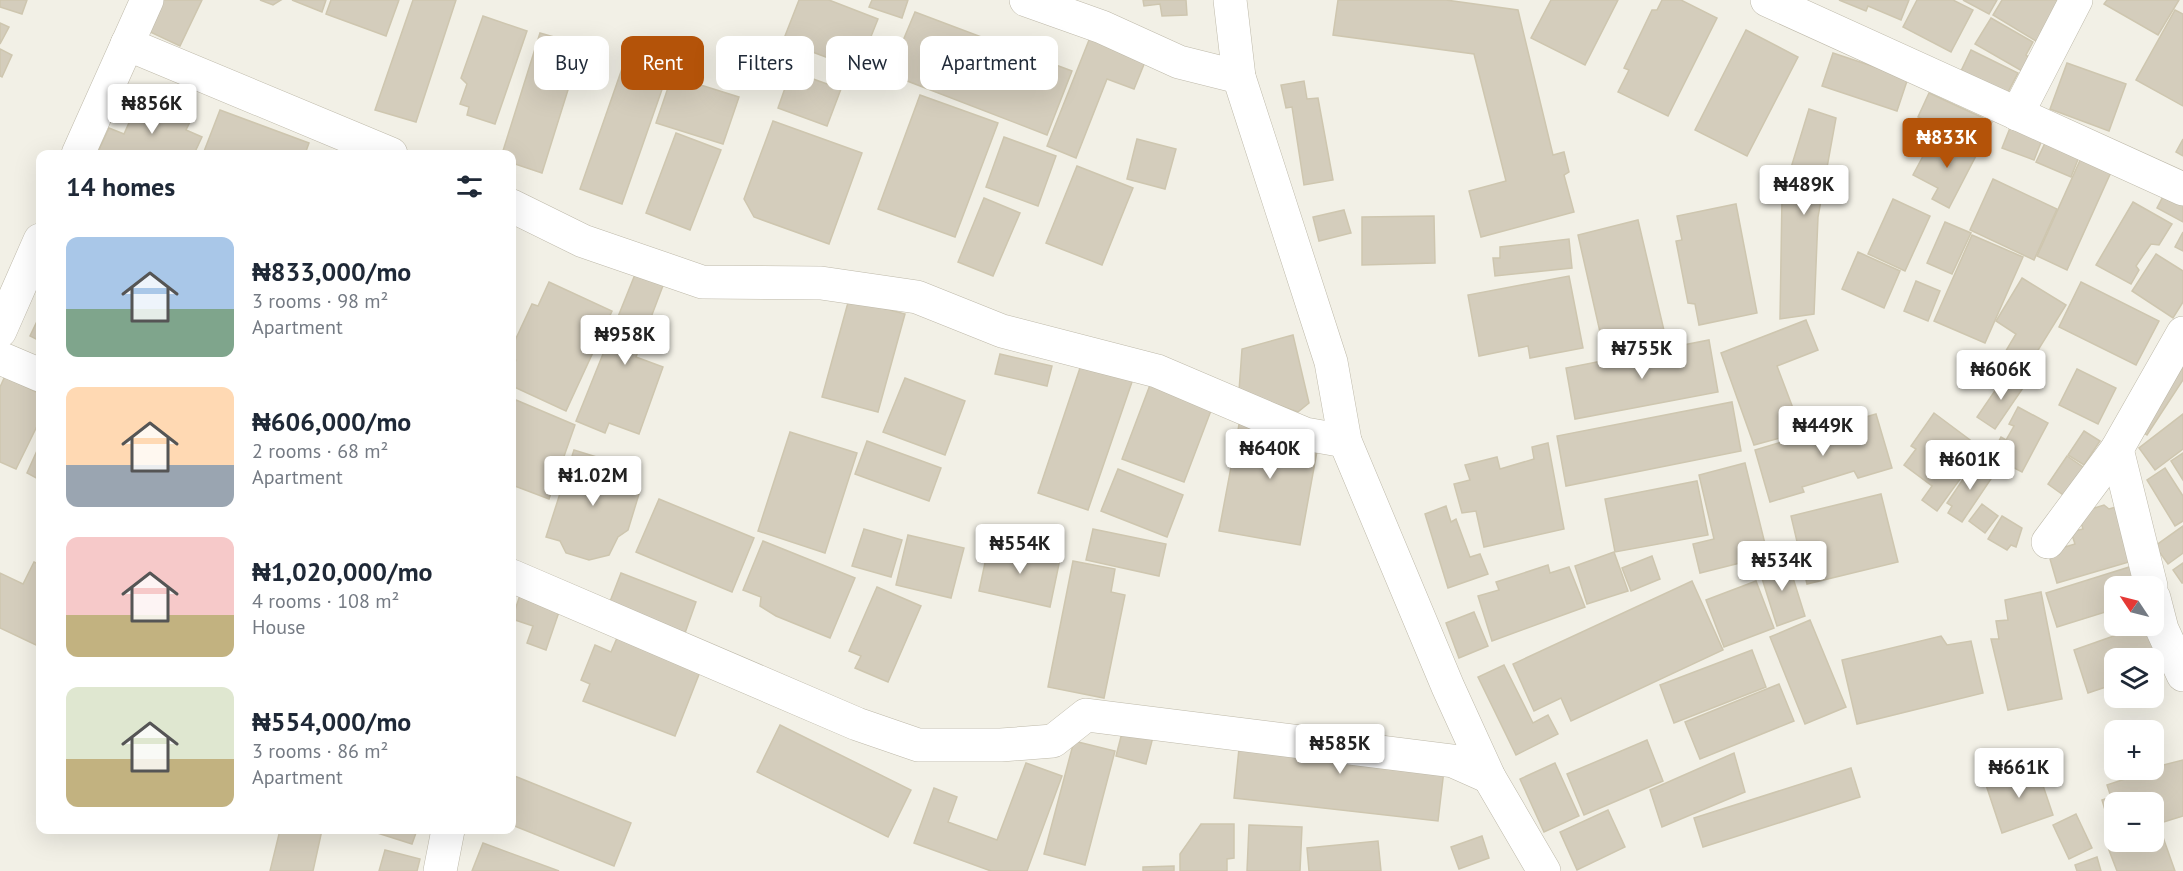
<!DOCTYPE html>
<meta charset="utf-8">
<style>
body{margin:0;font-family:"PT Sans",sans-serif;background:#f2f2f3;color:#1f2937;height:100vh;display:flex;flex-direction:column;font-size:22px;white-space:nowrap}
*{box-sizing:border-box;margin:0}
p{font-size:20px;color:#747a83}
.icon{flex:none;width:33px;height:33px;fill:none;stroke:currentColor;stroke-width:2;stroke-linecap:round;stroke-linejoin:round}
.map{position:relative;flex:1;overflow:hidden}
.sheet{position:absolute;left:36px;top:150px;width:480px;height:684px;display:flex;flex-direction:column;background:#fff;border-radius:12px;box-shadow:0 6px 24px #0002}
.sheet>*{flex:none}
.banner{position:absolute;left:534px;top:36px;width:570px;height:54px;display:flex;gap:12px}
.needle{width:39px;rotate:305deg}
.buttons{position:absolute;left:2104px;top:576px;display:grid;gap:12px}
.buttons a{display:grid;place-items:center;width:60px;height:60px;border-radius:12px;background:#fff;box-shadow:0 6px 24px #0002;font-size:30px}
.price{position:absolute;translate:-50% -51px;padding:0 14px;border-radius:6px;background:#fff;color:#222;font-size:20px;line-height:39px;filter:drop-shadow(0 2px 3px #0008)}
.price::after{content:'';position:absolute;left:50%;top:36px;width:18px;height:14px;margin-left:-9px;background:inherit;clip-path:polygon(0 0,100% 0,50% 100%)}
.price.on{background:#b45309;color:#fff}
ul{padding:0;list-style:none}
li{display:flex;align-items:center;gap:18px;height:150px;padding:0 30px}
li span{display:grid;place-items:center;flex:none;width:168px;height:120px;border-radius:12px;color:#555}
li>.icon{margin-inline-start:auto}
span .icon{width:72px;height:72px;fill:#fffc;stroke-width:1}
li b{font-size:26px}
h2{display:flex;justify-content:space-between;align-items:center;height:72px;padding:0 30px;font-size:26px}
.chip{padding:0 21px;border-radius:12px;background:#fff;box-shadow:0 6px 24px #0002;font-size:21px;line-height:54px}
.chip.on{background:#b45309;color:#fff}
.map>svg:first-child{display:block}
.building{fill:#d4cdbc;stroke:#cec6af;stroke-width:1.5}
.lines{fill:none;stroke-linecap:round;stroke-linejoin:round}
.minor-casing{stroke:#beb9a9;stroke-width:34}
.minor{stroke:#fff;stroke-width:33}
</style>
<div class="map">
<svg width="2183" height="871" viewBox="0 0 2183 871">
<rect width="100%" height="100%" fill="#f2f0e6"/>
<g class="building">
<polygon points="0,0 27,0 22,14 0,7"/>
<polygon points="163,0 202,0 180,46 148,31"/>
<polygon points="260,0 281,0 273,5"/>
<polygon points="292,0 326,0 322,12"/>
<polygon points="331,0 399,0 386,36 326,14"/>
<polygon points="413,0 456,0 416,122 375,110"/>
<polygon points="799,0 829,0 878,19 858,69 783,41"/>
<polygon points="872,0 908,0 902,18 869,7"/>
<polygon points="1143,0 1186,0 1187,15 1162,16 1160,4 1144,6"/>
<polygon points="1338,0 1446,0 1518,10 1553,155 1564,152 1569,172 1564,175 1574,212 1481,237 1469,191 1506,181 1474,54 1333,35"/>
<polygon points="1551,0 1618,0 1585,65 1531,38"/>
<polygon points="1662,0 1681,0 1717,18 1668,116 1618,92 1629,70 1624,68 1652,10 1657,10"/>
<polygon points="1839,0 1909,0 1901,20 1868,6 1866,11"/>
<polygon points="1917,0 1953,0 1973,10 1951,52 1903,27"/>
<polygon points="1963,0 1997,0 1989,14"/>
<polygon points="2002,0 2065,0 2039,43 1993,15"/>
<polygon points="2107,0 2179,0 2158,35 2104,4"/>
<polygon points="2175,10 2183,14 2183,106 2136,80"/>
<polygon points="915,12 1072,71 1047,135 889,74"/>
<polygon points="483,16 527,31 495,124 467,115 469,107 460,104 467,84 461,78"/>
<polygon points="1991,18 2033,42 2026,55 2030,58 2022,71 1975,44"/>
<polygon points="0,23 9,27 0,44"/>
<polygon points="1746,30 1798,57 1747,156 1695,130"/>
<polygon points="540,33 582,45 542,173 512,163 512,154 502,154"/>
<polygon points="1091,35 1147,57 1134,89 1107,79 1076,158 1047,146"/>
<polygon points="0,49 12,55 2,77 0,76"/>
<polygon points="1971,50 2018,73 2007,94 1961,71"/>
<polygon points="1833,53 1908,78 1897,111 1822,86"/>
<polygon points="624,63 666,78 622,204 580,189"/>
<polygon points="2067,63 2126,84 2109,131 2050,109"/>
<polygon points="791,71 841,89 827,126 778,108"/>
<polygon points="672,76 739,97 723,144 656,123"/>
<polygon points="1304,81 1307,99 1318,98 1333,180 1304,185 1292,107 1286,108 1281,85"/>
<polygon points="1929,93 1992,122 1980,146 1918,117"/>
<polygon points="920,95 998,123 955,237 878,209"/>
<polygon points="139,100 190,122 186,130 202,137 194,154 97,154 109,128 124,134"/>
<polygon points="1809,109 1836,118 1818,217 1814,314 1780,319 1782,197"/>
<polygon points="220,110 309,143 305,154 203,154"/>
<polygon points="773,121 862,153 829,244 754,217 744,199"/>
<polygon points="2010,128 2042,140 2034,160 2002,148"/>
<polygon points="676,133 721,150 690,230 646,213"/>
<polygon points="1004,137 1056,156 1038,206 986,187"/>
<polygon points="1958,137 1980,148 1949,208 1932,199 1938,188 1913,175 1930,143 1950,153"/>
<polygon points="1137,139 1176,149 1165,189 1127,179"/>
<polygon points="2183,139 2183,156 2176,152"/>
<polygon points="2045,143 2079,157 2071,177 2036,162"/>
<polygon points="2086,147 2116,161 2067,270 2037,256"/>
<polygon points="1077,166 1133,188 1102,265 1046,243"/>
<polygon points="1993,179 2057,209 2034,260 1970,230"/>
<polygon points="2168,187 2183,194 2183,222 2157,208"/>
<polygon points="984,198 1020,213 993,276 958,262"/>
<polygon points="1893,199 1930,216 1905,271 1868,254"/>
<polygon points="2133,202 2172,224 2159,245 2151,244 2136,266 2139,270 2131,284 2096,265"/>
<polygon points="1736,204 1757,313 1699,325 1695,304 1688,303 1676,241 1682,240 1677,216"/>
<polygon points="1344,210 1351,233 1319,241 1313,217"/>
<polygon points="1434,216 1435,263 1362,265 1362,217"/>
<polygon points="1638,220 1666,339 1605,354 1578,235"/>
<polygon points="1945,222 1971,233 1952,274 1927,263"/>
<polygon points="2183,232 2183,251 2175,247"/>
<polygon points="1972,235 2023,257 1985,343 1934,321"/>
<polygon points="1569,239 1572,268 1495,276 1493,258 1500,258 1500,247"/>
<polygon points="1858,252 1900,271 1884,308 1842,289"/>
<polygon points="2156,254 2183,271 2183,302 2173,318 2132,291"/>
<polygon points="636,272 664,283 636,357 663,367 639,434 609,423 605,433 576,421"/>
<polygon points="1569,276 1583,348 1530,358 1528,346 1479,356 1468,295"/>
<polygon points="2022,278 2066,305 2027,368 2004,354 2016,334 1996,321"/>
<polygon points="1916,281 1940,291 1928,321 1904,311"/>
<polygon points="549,282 612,311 566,411 512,386 512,370 516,360 512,358 512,347 532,304 538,306"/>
<polygon points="2081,282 2159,321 2136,365 2059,327"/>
<polygon points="849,299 905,314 878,412 822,397"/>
<polygon points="40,315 40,341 30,336"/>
<polygon points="1806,320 1818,350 1777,366 1802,432 1754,445 1721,353"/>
<polygon points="1293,335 1309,403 1298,412 1239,391 1242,349"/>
<polygon points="1709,340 1718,392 1575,419 1566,368"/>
<polygon points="1000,354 1052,366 1047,386 995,374"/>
<polygon points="1082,362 1133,379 1088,510 1038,493"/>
<polygon points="2183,366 2183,380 2147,435 2132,425"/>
<polygon points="2077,369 2116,388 2098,424 2059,405"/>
<polygon points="2007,373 2025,385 1995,429 1977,417"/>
<polygon points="5,376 40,394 40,420 16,469 0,462 0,387"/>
<polygon points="905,378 965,401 945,455 883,432"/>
<polygon points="1150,385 1212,408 1184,482 1122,459"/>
<polygon points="516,400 575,425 549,499 512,485 512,409"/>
<polygon points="1732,402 1741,451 1566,486 1557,436"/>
<polygon points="2018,407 2048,423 2022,472 1991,456 2001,437 2006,440 2014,426 2009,424"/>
<polygon points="1934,413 1970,440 1951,466 1963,475 1937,511 1922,500 1932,486 1904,465 1916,449 1911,446"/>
<polygon points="1241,414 1321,429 1300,545 1219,531"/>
<polygon points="1876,414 1892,468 1858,478 1854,471 1802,487 1804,492 1770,502 1755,450"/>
<polygon points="2183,414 2183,449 2155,470 2139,448"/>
<polygon points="2084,431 2100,441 2084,465 2068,455"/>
<polygon points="790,432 857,453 825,553 758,531"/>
<polygon points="867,441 941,468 929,501 855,474"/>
<polygon points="1548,443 1564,529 1484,547 1476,511 1462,513 1454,484 1470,480 1465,465 1497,457 1500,469 1534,459 1532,447"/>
<polygon points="40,444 40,480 27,473"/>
<polygon points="574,450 632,468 625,489 639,494 628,530 618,537 609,555 589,560 566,553 560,541 546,537"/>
<polygon points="2183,453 2183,480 2171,461"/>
<polygon points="2067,456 2086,469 2066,497 2048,484"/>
<polygon points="1976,460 1995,473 1962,522 1948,513 1952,506 1947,503"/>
<polygon points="1745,463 1768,556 1700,573 1693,544 1714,539 1699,475"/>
<polygon points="2165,468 2183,496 2183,521 2175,526 2147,480"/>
<polygon points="1118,469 1183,495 1167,537 1101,511"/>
<polygon points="1697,481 1708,535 1615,552 1605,499"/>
<polygon points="1881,494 1898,562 1807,584 1791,516"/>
<polygon points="659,499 754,538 732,592 636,552"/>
<polygon points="1982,504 1998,516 1985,533 1969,521"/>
<polygon points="2104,505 2109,509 2123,505 2139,559 2057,583 2048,552 2075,544 2071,532 2083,529 2078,513"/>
<polygon points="1446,506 1451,522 1456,519 1470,557 1480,554 1488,574 1448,588 1425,514"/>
<polygon points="2002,516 2022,528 2016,547 2011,545 2007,550 1988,539"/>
<polygon points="2183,526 2183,553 2168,564 2155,546"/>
<polygon points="864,529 902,540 891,577 852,566"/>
<polygon points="1093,529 1166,544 1159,576 1086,560"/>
<polygon points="908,535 964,548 951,598 896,585"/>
<polygon points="763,541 855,578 830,638 776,616 760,606 761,597 743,590"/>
<polygon points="989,544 1060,559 1050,607 979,591"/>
<polygon points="1614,552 1628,591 1587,604 1575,566"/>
<polygon points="1652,556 1660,579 1631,591 1622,568"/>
<polygon points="1787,559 1805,616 1777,626 1759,569"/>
<polygon points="1073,561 1115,569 1111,592 1125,595 1104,698 1048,687"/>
<polygon points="34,562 40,565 40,636 36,645 0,628 0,573 23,584"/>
<polygon points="2142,563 2149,586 2115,586 2115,609 2057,627 2046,593"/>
<polygon points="2183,563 2183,583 2182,583 2173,570"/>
<polygon points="1548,565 1550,573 1569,567 1585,607 1492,641 1478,596 1499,590 1496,582"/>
<polygon points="621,573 696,602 685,633 609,604"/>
<polygon points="1692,581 1723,650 1571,721 1561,698 1534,711 1513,664"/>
<polygon points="1756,581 1774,628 1724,647 1706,600"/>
<polygon points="877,587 921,606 888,682 855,668 861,656 849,651"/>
<polygon points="2041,592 2062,699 2008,710 1991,639 1999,639 1996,621 2008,620 2005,600"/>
<polygon points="520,595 560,609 546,650 527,643 533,626 512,619"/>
<polygon points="1474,612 1488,646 1459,658 1446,623"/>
<polygon points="1810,620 1846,707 1805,724 1770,637"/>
<polygon points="2135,626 2154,626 2171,665 2154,671 2154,658 2115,658 2115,684 2088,693 2074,650 2125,632 2128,628"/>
<polygon points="1941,636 1947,645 1971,641 1983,693 1857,724 1842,660"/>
<polygon points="617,638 700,672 675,736 583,701 590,684 581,680 595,645 611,652"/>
<polygon points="1752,650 1766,687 1674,723 1660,685"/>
<polygon points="1504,665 1533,723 1548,715 1558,734 1516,755 1478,677"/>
<polygon points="1779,684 1794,721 1700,759 1685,722"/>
<polygon points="780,725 911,790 888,837 757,772"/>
<polygon points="1124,725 1154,733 1146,764 1116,756"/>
<polygon points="1241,729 1446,753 1438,821 1234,798"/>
<polygon points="1647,740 1663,781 1584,815 1567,774"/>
<polygon points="1074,741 1115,751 1085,865 1044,854"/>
<polygon points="1734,753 1745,792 1662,827 1650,790"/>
<polygon points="2183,760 2183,816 2154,825 2154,802 2115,802 2113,837 2102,800 2111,797 2107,785 2125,779 2124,775"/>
<polygon points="1026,763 1062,776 1027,871 991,871 914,843 934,788 957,797 948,822 997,840"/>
<polygon points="1555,763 1579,816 1544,832 1520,779"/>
<polygon points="2036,765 2053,815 2002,833 1985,782"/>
<polygon points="1851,768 1860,797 1703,847 1694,818"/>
<polygon points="512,775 631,823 614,866 512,825"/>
<polygon points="1608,810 1625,847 1577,870 1560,832"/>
<polygon points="2076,814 2092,848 2069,859 2053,825"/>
<polygon points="1201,824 1234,824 1234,858 1227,859 1227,871 1180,871 1180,854"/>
<polygon points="1249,825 1302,827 1300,871 1247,871"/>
<polygon points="2159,826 2175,871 2117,871 2107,845 2117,842 2154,842 2154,828"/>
<polygon points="280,830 322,830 313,871 270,871"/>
<polygon points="368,830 417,830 412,844"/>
<polygon points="1482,836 1489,858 1459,869 1451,847"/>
<polygon points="1378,841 1381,871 1309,871 1307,848"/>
<polygon points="483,843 559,871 472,871"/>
<polygon points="385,850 420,859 417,871 379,871"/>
<polygon points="2097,857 2101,871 2077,871 2075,865"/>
<polygon points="1174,866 1174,871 1143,871 1143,867"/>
</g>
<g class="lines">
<g class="minor-casing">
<g id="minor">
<polyline points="1026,0 1102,27 1179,62 1239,77"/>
<polyline points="1230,0 1239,77 1331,362 1345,441 1448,687 1489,777 1544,871"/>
<polyline points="1767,0 2183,189"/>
<polyline points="127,44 391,154"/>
<polyline points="2017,114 2076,0"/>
<polyline points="78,154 147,0"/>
<polyline points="512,206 583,241 702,282 821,283 917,297 1002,331 1157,371 1305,434 1345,441"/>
<polyline points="0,331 40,240"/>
<polyline points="0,358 40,375"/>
<polyline points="2117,449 2151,586"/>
<polyline points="2048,542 2117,449 2183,333"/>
<polyline points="512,576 857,724 918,745 1001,745 1053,741 1086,715 1453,761 1489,777"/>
<polyline points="2154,598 2162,629 2183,675"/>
<polyline points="440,871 448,830"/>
</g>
</g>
<use href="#minor" class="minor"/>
</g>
</svg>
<div class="buttons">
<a><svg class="needle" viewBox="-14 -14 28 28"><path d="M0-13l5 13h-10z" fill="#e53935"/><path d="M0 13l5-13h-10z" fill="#747a83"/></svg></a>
<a><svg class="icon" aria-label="layers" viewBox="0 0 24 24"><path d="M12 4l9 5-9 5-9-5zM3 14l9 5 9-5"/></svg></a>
<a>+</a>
<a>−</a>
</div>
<b class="price" style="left:152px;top:135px">₦856K</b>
<b class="price on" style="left:1947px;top:169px">₦833K</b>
<b class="price" style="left:1804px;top:216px">₦489K</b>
<b class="price" style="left:625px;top:366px">₦958K</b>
<b class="price" style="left:1642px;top:380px">₦755K</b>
<b class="price" style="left:2001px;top:401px">₦606K</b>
<b class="price" style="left:1823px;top:457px">₦449K</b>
<b class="price" style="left:1270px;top:480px">₦640K</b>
<b class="price" style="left:1970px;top:491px">₦601K</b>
<b class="price" style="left:593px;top:507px">₦1.02M</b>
<b class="price" style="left:1020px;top:575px">₦554K</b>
<b class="price" style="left:1782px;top:592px">₦534K</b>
<b class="price" style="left:1340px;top:775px">₦585K</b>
<b class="price" style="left:2019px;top:799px">₦661K</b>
<div class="banner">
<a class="chip">Buy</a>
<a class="chip on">Rent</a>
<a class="chip">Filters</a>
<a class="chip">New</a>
<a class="chip">Apartment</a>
</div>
<section class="sheet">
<h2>14 homes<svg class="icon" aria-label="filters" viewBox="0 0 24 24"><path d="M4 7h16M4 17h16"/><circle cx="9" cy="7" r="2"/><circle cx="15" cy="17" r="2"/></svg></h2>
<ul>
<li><span style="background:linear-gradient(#a9c7e8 60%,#7fa58c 0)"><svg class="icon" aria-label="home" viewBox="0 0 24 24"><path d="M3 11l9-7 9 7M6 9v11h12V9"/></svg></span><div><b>₦833,000/mo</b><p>3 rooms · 98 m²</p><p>Apartment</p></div></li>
<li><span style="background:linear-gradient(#ffd9b3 65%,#9aa5b1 0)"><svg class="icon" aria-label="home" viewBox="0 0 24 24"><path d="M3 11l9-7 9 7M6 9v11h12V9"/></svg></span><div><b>₦606,000/mo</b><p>2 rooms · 68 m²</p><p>Apartment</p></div></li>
<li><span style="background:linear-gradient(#f6c9c9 65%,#c2b280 0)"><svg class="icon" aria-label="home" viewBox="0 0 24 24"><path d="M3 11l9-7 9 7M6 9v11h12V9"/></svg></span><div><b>₦1,020,000/mo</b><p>4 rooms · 108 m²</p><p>House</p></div></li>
<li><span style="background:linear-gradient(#dfe7d0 60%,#c2b280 0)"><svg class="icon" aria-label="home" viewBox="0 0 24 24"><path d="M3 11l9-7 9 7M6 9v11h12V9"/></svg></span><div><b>₦554,000/mo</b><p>3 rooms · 86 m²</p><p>Apartment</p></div></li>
</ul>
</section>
</div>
